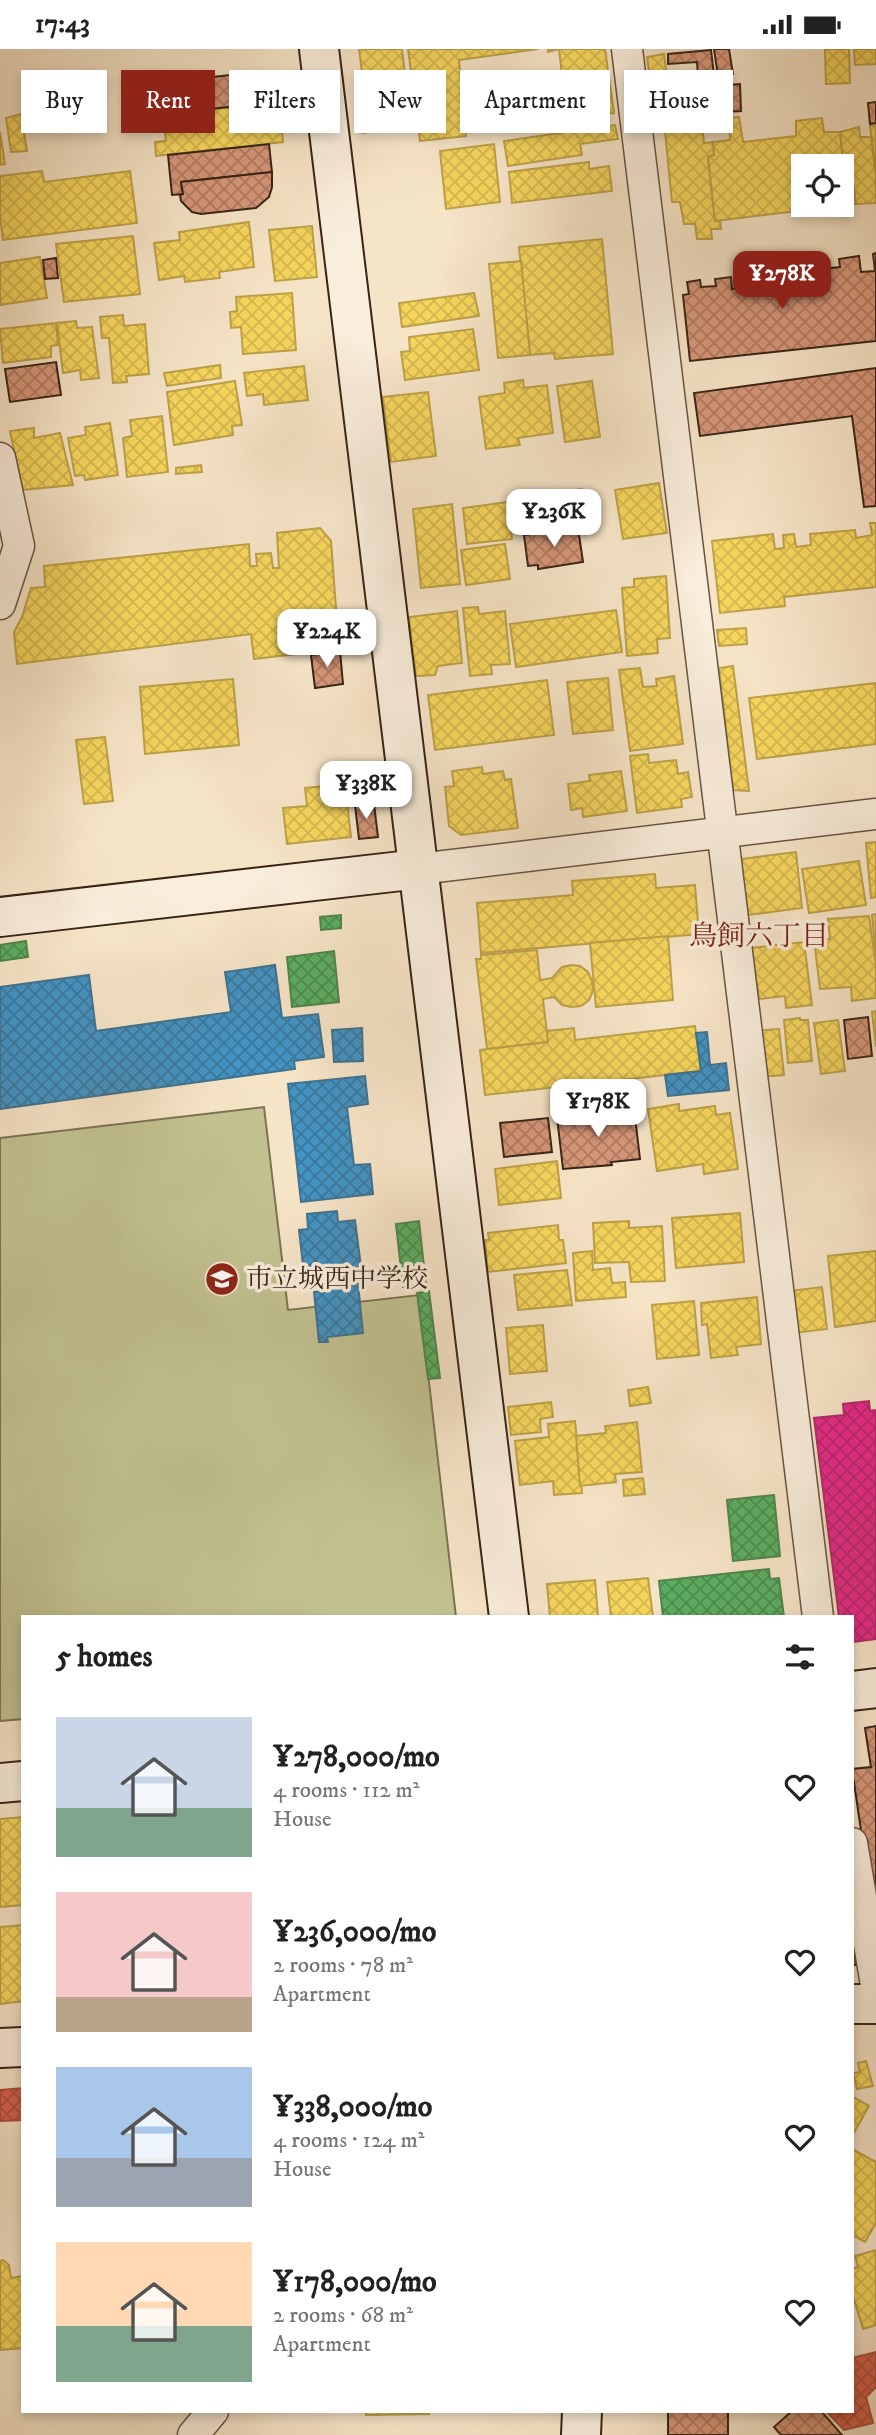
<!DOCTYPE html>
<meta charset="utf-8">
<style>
body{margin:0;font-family:"IM FELL DW Pica","Noto Serif JP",serif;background:#f6f6f6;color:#222;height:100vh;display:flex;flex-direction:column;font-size:26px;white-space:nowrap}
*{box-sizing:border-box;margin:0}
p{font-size:23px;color:#767676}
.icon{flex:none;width:38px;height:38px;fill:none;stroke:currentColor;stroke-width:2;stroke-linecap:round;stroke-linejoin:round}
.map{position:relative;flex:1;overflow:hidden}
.panel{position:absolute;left:21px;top:1566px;width:833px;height:798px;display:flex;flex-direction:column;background:#fff;border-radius:0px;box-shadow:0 4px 10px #0003}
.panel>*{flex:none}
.hud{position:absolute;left:21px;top:21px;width:835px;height:63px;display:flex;gap:14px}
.fabs{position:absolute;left:791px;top:105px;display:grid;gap:14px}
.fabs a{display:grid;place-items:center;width:63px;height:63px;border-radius:0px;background:#fff;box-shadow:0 4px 10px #0003;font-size:35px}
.price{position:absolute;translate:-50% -60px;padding:0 16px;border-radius:14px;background:#fff;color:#222;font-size:23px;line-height:46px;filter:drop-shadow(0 2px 4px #0008)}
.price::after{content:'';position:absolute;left:50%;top:42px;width:21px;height:16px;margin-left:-10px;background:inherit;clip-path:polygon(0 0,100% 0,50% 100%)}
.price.on{background:#8f2418;color:#fff}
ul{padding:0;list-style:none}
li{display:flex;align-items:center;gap:21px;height:175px;padding:0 35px}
li span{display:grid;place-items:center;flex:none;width:196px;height:140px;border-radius:0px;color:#555}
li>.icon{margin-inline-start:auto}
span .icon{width:84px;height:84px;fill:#fffc;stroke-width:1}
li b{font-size:30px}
h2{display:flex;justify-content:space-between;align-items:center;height:84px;padding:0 35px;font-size:30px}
.pill{padding:0 24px;border-radius:0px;background:#fff;box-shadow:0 4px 10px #0003;font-size:24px;line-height:63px}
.pill.on{background:#8f2418;color:#fff}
.status{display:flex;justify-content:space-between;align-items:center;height:49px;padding:0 35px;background:#fff;direction:ltr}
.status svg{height:19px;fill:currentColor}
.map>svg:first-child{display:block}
.green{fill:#c2c291;stroke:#7d7354;stroke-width:2}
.homes{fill:url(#homes-cross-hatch);stroke:#bda047;stroke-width:2;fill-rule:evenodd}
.shops{fill:url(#shops-cross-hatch);stroke:#a74e3d;stroke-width:2}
.schools{fill:url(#schools-cross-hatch);stroke:#40728f;stroke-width:2}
.health{fill:url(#health-cross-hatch);stroke:#b22868;stroke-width:2}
.public{fill:url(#public-cross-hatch);stroke:#50854b;stroke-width:2}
.building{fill:url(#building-cross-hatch);stroke:#382417;stroke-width:2}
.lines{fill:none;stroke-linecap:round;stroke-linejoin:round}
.street-casing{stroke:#685443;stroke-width:33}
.secondary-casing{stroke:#382417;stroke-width:42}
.street{stroke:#f9eddb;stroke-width:30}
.secondary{stroke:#f9eddb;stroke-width:38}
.labels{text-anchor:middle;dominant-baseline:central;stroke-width:7;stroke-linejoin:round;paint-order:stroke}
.poi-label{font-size:26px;fill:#382417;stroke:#f9eddb;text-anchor:start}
.neighbourhood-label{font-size:28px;fill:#7a1f14;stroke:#f9eddb}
</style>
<div class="status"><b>17:43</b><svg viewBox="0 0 49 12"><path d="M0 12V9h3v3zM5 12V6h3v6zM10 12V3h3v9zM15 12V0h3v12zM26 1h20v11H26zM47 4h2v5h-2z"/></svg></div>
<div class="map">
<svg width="876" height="2386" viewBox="0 0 876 2386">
<defs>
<pattern id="homes-cross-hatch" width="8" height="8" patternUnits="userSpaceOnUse" patternTransform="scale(1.75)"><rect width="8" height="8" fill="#f6d55c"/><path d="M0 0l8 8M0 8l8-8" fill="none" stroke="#d4b74f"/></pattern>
<pattern id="shops-cross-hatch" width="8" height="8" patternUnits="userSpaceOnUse" patternTransform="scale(1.75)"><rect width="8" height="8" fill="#d6604d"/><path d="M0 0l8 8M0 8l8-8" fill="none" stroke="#af4f3f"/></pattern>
<pattern id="schools-cross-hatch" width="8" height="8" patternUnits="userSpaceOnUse" patternTransform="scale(1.75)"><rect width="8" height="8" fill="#4393c3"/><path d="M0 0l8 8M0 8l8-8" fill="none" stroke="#39789d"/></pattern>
<pattern id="health-cross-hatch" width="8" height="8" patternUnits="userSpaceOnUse" patternTransform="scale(1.75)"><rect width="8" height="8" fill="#e7298a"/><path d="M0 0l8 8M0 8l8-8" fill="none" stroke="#bc2370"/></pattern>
<pattern id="public-cross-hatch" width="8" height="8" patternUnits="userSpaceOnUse" patternTransform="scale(1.75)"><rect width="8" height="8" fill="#5aae61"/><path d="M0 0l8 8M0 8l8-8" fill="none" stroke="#4b8d4f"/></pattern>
<pattern id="building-cross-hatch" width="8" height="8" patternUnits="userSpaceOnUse" patternTransform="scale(1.75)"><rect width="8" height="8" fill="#d69678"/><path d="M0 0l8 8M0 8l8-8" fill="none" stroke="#af7a61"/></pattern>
</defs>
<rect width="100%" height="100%" fill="#f6e4c7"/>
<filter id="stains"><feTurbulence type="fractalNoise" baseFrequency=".00286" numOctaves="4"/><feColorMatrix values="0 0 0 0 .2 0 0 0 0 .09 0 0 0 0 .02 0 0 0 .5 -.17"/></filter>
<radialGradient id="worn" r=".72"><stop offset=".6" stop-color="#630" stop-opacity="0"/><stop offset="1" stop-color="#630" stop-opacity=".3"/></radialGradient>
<polygon class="green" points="264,1058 288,1261 419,1246 456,1568 23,1568 23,1670 0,1672 0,1089"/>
<g class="homes">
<polygon points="359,0 402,0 405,26 363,31"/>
<polygon points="408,0 538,0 459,11 466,87 420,92"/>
<polygon points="548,0 605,0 614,64 567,69 559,0 548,3"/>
<polygon points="825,0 849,0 850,34 826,35"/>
<polygon points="854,0 876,0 876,15 855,16"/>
<polygon points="664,5 667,29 650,31 647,8"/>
<polygon points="402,38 407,79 362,84 357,43"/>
<polygon points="714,38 718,69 702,73 704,94 713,93 714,106 708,108 715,172 720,171 721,180 711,180 712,190 697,190 695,175 684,175 680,153 672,153 665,83 674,81 671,41"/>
<polygon points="265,54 269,83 282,81 283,93 156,107 155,93 166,92 163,65"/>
<polygon points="21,65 27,102 11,103 6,69"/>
<path d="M739,68L743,93L796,87V72L822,69L824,83H840L844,119L851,118L856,155L715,172L708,108L714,106L713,93L730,91L729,69ZM803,117H842V156H803Z"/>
<polygon points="615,76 618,90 580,95 582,106 508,117 504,92"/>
<polygon points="876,76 876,126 870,77"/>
<polygon points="859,78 860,88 871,88 876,126 876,154 856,155 851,118 844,119 840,83"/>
<polygon points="0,83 5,115 0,116"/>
<polygon points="494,95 500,153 446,160 440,102"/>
<polygon points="589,113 589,120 609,117 612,142 512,154 509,123"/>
<polygon points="42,122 44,133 130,122 137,174 3,191 0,168 0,127"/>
<polygon points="249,173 254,218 219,223 220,229 185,233 184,227 159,231 154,194 180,191 179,183"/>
<polygon points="312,177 317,228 275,232 269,181"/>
<polygon points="133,187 140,245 64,253 56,195"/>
<polygon points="602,190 613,305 555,310 554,304 530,306 519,198"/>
<polygon points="40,208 47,249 0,256 0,214"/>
<polygon points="521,212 530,306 498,309 489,215"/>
<polygon points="292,244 296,301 243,305 241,278 231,279 230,263 237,262 236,248"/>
<polygon points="474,244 479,267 402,278 399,254"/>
<polygon points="123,266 124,277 145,275 149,325 126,327 127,333 113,334 109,289 102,289 100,268"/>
<polygon points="76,272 77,279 92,278 99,329 81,331 80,321 63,324 57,274"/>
<polygon points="56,274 58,296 51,297 51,308 3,314 0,280"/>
<polygon points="473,280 479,321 405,331 401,303 410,302 409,288"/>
<polygon points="220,316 221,329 167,337 164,324"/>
<polygon points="304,317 308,351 264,356 263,345 247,347 244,324"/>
<polygon points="523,331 524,339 547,336 553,384 518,389 520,396 486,400 479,348 505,344 504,334"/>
<polygon points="235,332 242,376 232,377 233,386 174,396 167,343"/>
<polygon points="592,332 600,388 565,393 557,337"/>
<polygon points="428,343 436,407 391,413 383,348"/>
<polygon points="162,367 168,423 127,428 123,389 132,387 130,371"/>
<polygon points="110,374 118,426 85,431 84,426 75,427 68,389 86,386 85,378"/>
<polygon points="34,379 34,389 60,384 73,436 23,441 10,382"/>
<polygon points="201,416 202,423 176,425 176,419"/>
<polygon points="659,434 667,484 623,490 615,441"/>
<polygon points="582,440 585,458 568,461 570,471 525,477 522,448"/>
<polygon points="508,453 512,490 467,495 463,459"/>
<polygon points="452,455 460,535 421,539 413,460"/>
<polygon points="870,474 876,474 876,538 784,548 785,557 720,564 712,492 773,485 775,500 784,499 783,486 794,485 796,498 811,496 810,485 855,481 856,489 872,486"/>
<polygon points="320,479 331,492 339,600 254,610 251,585 17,615 14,583 22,568 31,539 45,538 44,517 249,495 250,517 257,517 256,505 271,504 273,519 279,519 277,484"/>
<polygon points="505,495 510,530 466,536 461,501"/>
<polygon points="666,527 670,589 657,590 658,604 627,607 622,539 634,538 634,530"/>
<polygon points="478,558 479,565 505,562 510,615 491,616 492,625 470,627 463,559"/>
<polygon points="616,561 622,603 516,618 510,575"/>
<polygon points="457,562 462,614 438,617 435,626 416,627 409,568"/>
<polygon points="746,579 747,595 719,597 717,581"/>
<polygon points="733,617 749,742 733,741 719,619"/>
<polygon points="640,619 643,638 657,637 656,630 674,627 683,695 630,702 619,621"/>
<polygon points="608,629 613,681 573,685 567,633"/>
<polygon points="233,630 239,696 145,705 140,638"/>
<polygon points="547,631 554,686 435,701 428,646"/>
<polygon points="876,634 876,695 757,710 749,649"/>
<polygon points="105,688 113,752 84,755 76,691"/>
<polygon points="648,705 649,714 676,711 678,725 688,723 692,748 681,750 682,758 637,764 630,707"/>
<polygon points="482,718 483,725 503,722 505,731 511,730 518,779 461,786 449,777 445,738 454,737 452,722"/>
<polygon points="621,722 627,762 583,768 582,759 571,761 568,735 590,732 589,726"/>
<polygon points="345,735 351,788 287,795 283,759 307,757 305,739"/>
<polygon points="876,793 876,848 871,849 866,794"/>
<polygon points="796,803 802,859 748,866 741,810"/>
<polygon points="859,812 866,856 809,864 802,820"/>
<polygon points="655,825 656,839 695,836 699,885 481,904 477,854 573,846 572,832"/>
<polygon points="876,865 876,908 872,866"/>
<polygon points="869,867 876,917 876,949 852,952 851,938 820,940 814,891 830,890 828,870"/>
<polygon points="668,887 673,951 596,958 590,894"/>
<polygon points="804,893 812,956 786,959 785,947 759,950 752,899"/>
<polygon points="537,901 540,931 552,929 562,918 571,916 580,917 588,923 592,932 593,942 589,951 581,957 571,958 562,956 554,948 543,950 548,993 487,1000 476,910 481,910 481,906"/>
<polygon points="876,962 876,998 872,963"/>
<polygon points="800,969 800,971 808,971 812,1012 788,1014 784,971"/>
<polygon points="838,971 845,1022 821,1025 814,974"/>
<polygon points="695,977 701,1022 485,1046 480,1001 548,993 547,982 574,979 575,991"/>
<polygon points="779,980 784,1026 759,1028 754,982"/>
<polygon points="679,1055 679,1062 715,1057 716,1066 730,1064 738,1120 704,1125 703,1115 657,1122 648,1060"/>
<polygon points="557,1112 561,1149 499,1156 495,1120"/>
<polygon points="740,1164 744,1213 676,1219 672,1169"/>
<polygon points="629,1172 629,1179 662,1177 665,1232 631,1233 629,1213 595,1214 593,1174"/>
<polygon points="558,1176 559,1191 563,1191 566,1214 488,1223 485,1191 489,1191 488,1184"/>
<polygon points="592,1202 593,1221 610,1219 612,1234 625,1233 626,1248 576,1252 573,1204"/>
<polygon points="876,1202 876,1272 835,1278 828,1207"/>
<polygon points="567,1221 572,1256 518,1261 514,1226"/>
<polygon points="822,1238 827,1280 794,1284 789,1242"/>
<polygon points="757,1248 761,1295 736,1298 738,1306 711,1309 707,1275 702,1276 701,1254"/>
<polygon points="694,1252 699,1306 657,1310 652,1256"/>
<polygon points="543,1276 547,1322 510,1325 506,1279"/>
<polygon points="648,1338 651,1354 630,1357 628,1341"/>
<polygon points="551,1353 553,1368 540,1370 541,1383 511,1386 508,1358"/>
<polygon points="575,1372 582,1444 554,1446 553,1432 520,1436 515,1392 549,1388 548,1375"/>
<polygon points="637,1373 642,1423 615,1425 616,1433 580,1437 576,1387 606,1384 605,1377"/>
<polygon points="643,1429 645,1445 624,1447 623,1431"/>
<polygon points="648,1529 653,1568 611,1568 607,1533"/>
<polygon points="595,1531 598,1568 550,1568 547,1535"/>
<polygon points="23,1768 23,1856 0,1858 0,1770"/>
<polygon points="23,1876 23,1952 0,1955 0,1878"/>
<polygon points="866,2012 873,2037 857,2040 853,2024 860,2023 858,2014"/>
<polygon points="853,2048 869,2057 852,2087 852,2050"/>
<polygon points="852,2100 876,2113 876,2174 865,2193 852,2186"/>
<polygon points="876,2201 876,2276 863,2280 852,2244 852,2220 858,2218 855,2207"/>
<polygon points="3,2211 9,2216 11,2229 23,2227 23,2299 0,2301 0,2212"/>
<polygon points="366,2362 429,2362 429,2365 366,2366"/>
</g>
<g class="shops">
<polygon points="23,2039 23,2071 0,2072 0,2041"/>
<polygon points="876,2303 876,2338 866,2348 873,2374 844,2381 826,2362 852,2362 852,2309"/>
</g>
<g class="schools">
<polygon points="275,916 282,969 318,965 324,1008 294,1012 295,1020 0,1060 0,938 89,926 96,982 231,963 225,923"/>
<polygon points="362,979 363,1012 334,1013 332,981"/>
<polygon points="707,983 710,1016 726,1014 729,1041 668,1047 665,1026 701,1022 696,984"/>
<polygon points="365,1027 368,1055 347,1058 354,1116 370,1115 373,1145 301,1153 288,1035"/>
<polygon points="337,1162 338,1173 355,1171 361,1218 304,1225 299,1181 308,1180 307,1165"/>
<polygon points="358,1234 363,1284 327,1288 328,1293 319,1293 314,1243 325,1242 324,1238"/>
</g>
<polygon class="health" points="869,1352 870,1362 876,1361 876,1590 852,1593 852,1568 839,1568 814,1369 844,1366 843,1355"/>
<g class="public">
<polygon points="341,866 341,879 321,881 320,868"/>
<polygon points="26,892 28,908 0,912 0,896"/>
<polygon points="334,902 339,953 292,958 287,908"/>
<polygon points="419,1172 426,1236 403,1238 396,1175"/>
<polygon points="429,1242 440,1329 428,1330 417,1244"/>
<polygon points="774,1446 780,1507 733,1512 727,1451"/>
<polygon points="769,1520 770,1530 779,1529 784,1568 663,1568 659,1532"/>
</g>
<g class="building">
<polygon points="714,0 729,0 733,25 718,27"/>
<polygon points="711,1 714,26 698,27 697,13 668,15 668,5"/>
<polygon points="239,25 240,36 248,35 255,42 256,50 265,49 265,54 174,64 175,51 181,45 187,42 186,31"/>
<polygon points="740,35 741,62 726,63 725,36"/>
<polygon points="876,53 876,74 870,75 868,54"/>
<polygon points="269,95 272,123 181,133 183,145 172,146 168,106"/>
<polygon points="272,123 272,138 269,148 256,159 201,165 192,163 181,152 180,146 183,145 181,133"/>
<polygon points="876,204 876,292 690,312 683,246 689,245 687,233 700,231 701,238 716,237 715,230 731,228 732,240 749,237 748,224 762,222 768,226 776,225 776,219 798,217 798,229 809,228 808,216 826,214 831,219 840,218 839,210 859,207 861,223 875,222 873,205"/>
<polygon points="56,209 58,229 45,230 43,211"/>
<polygon points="56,313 61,346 10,353 5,320"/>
<polygon points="876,319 876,457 864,458 852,367 700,387 694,344"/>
<polygon points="578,479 583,513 538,520 538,516 528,517 524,486"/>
<polygon points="340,602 343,635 315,639 311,606"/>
<polygon points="374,755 378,788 359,790 355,756"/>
<polygon points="868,968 872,1007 848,1010 844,971"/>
<polygon points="634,1059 640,1110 611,1113 612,1116 563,1120 557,1068"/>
<polygon points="548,1069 552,1103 504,1108 500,1074"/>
<polygon points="876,1677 876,1862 873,1863 852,1720 871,1718 865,1679"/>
<polygon points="852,1890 856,1916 852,1916"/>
<rect x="668" y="2362" width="60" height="24"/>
<polygon points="792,2362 821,2362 842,2386 781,2386 774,2378"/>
</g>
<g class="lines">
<g class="street-casing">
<g id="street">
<polyline points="627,0 818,1568"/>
<polyline points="0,409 19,497 0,555"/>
<polyline points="419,820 876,765"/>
<polyline points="852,1794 876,1936"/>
<polyline points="193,2386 213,2362"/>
</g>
</g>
<g class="secondary-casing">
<g id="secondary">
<polyline points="319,0 509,1568"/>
<polyline points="0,868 419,820"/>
<polyline points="852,1642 876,1639"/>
<polyline points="0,1734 23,1732"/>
<polyline points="852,1955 876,1955"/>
<polyline points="0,1999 23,1998"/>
<polyline points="581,2386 582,2362"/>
</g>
</g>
<use href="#street" class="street"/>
<use href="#secondary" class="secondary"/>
</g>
<defs>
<g id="school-disc" transform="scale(1.75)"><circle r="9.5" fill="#8f2418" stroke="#f9eddb"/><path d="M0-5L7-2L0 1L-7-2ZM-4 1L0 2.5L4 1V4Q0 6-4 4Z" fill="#fff"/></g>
</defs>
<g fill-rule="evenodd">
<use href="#school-disc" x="222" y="1230"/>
</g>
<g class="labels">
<g class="poi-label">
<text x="246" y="1230">市立城西中学校</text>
</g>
<g class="neighbourhood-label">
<text x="759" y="887">鳥飼六丁目</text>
</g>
</g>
<rect width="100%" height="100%" filter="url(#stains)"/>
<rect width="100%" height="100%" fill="url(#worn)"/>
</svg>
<div class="fabs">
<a><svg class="icon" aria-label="locate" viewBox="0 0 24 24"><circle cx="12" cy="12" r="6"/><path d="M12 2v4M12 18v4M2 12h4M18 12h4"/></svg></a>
</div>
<b class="price on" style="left:782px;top:262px">¥278K</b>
<b class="price" style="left:554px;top:500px">¥236K</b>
<b class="price" style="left:327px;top:620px">¥224K</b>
<b class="price" style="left:366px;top:772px">¥338K</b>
<b class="price" style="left:598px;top:1090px">¥178K</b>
<div class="hud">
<a class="pill">Buy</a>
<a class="pill on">Rent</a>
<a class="pill">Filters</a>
<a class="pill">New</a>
<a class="pill">Apartment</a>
<a class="pill">House</a>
</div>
<section class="panel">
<h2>5 homes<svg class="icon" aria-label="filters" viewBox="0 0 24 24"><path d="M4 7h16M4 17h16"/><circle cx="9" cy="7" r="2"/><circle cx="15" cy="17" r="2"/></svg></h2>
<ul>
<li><span style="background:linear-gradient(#c9d6e8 65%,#7fa58c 0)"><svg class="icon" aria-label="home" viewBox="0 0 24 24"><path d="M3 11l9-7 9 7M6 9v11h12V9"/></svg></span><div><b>¥278,000/mo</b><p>4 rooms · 112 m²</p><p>House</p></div><svg class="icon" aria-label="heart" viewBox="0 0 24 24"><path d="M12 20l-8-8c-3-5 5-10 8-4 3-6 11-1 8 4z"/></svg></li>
<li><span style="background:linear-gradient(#f6c9c9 75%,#b9a48a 0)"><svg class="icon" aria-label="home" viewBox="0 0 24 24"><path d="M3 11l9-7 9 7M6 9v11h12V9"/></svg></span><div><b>¥236,000/mo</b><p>2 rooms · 78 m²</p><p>Apartment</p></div><svg class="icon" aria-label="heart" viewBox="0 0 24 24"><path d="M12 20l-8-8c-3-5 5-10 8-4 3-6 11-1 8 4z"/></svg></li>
<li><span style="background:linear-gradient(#a9c7e8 65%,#9aa5b1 0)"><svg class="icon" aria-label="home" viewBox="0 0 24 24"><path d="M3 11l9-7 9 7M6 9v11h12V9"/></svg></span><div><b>¥338,000/mo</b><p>4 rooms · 124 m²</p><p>House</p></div><svg class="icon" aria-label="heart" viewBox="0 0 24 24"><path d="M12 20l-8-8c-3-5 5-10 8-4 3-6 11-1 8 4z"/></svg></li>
<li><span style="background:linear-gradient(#ffd9b3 60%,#7fa58c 0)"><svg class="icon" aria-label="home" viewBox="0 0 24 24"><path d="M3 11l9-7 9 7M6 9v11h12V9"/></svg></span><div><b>¥178,000/mo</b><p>2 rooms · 68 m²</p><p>Apartment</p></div><svg class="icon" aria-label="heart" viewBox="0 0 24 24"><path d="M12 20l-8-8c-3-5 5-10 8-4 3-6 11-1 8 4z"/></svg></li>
</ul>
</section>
</div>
